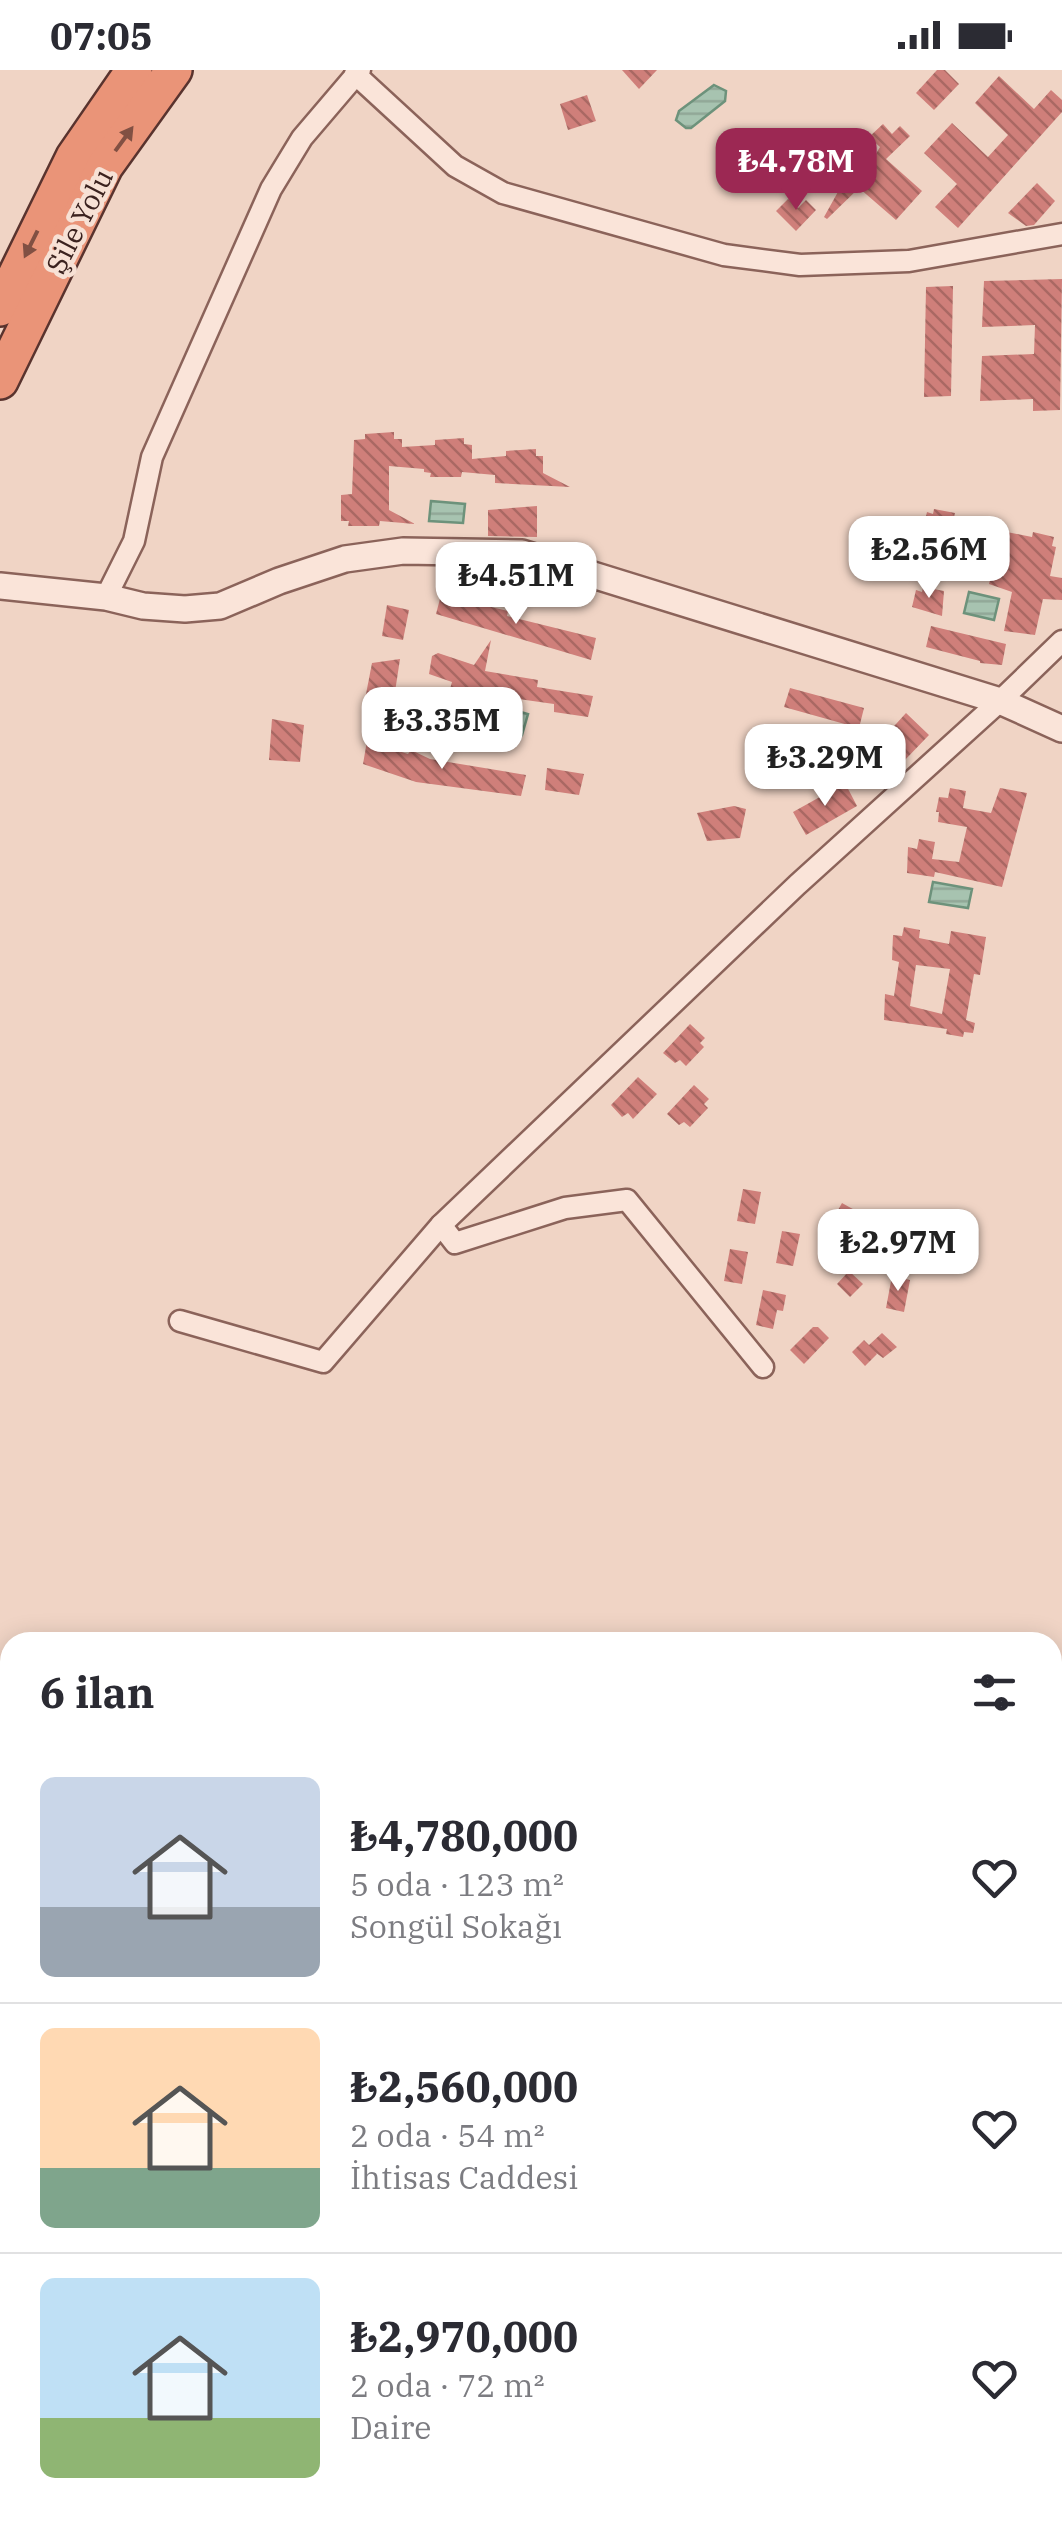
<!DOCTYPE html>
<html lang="tr">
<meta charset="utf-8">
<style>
body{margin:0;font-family:"IBM Plex Serif",serif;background:#f2f2f3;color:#2b2b33;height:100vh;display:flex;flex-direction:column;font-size:38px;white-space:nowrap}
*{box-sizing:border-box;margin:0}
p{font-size:32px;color:#7c7c81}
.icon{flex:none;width:55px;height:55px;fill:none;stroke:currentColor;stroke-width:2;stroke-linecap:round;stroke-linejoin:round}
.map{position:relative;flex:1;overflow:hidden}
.details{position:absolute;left:0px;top:1562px;width:1062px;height:892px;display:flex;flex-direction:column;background:#fff;border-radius:30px 30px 0 0;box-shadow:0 5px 25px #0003}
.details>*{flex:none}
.price{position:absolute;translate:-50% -85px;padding:0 22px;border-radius:20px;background:#fff;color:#222;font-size:32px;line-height:65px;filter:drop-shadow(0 2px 5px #0008)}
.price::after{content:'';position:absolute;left:50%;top:60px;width:30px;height:22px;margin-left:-15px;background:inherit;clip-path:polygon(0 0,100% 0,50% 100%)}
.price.current{background:#9c2853;color:#fff}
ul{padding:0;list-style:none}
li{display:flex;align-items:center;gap:30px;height:250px;padding:0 40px}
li+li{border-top:2px solid #e1e1e2}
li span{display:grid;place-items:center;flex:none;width:280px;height:200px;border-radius:15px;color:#555}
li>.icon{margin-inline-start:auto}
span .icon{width:120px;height:120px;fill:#fffc;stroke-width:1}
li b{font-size:42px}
h2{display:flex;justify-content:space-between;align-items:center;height:120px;padding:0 40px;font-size:42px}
.status{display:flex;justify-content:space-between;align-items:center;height:70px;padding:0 50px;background:#fff;direction:ltr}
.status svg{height:28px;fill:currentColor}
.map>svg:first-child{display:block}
.water{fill:url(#water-rules);stroke:#6d927b;stroke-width:2.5}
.building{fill:url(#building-back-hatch);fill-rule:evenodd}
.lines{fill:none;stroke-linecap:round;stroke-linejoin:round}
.service-casing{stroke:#8b635a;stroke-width:15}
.minor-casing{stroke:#8b635a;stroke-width:25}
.tertiary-casing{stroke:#8b635a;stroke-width:30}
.trunk-casing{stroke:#59332e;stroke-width:40}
.service{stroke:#fae4d9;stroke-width:10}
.minor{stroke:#fae4d9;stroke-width:20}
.tertiary{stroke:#fae4d9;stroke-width:25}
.trunk{stroke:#ea9478;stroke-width:35}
.oneway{fill:#815043}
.labels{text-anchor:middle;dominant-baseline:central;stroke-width:9;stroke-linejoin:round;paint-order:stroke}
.street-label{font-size:28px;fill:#3b221f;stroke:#f7e1d5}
</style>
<div class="status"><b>07:05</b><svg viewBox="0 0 49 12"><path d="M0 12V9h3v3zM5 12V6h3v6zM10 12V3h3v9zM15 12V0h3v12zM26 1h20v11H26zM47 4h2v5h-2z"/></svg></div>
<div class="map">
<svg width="1062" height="2454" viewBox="0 0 1062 2454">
<defs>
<pattern id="water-rules" width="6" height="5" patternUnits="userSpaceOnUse" patternTransform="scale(2.5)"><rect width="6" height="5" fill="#a7c3b0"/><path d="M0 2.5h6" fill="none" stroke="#91a797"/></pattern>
<pattern id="building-back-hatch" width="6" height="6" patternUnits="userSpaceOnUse" patternTransform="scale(2.5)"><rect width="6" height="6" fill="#cf7f7a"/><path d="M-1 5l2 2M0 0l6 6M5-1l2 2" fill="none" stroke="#a96863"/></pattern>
</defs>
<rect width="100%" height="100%" fill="#f0d4c5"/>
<g class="water">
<polygon points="714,15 726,21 725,31 691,58 686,58 676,50 679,41"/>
<polygon points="431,431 465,434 463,453 429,451"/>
<polygon points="969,522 999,529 994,550 964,543"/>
<polygon points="478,630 528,644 522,665 473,650"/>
<polygon points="933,812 972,819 968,838 929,832"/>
<polygon points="9,2200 10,2270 4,2271 0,2268 0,2210"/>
</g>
<g class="building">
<polygon points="622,0 657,0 639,19"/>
<polygon points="937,0 945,0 959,14 934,40 916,23"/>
<polygon points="999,6 1034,39 1051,20 1062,30 1062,42 958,158 935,137 957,114 924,83 952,53 988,87 1008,65 975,33"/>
<polygon points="587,25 596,51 568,60 560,34"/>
<polygon points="883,54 892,64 900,56 910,66 886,89 922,121 896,150 859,118 827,149 824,147 839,120 828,110 841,97 851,107 859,99 864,104 880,77 869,67"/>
<polygon points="787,71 805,89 779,115 761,97"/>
<polygon points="1037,113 1055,131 1034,155 1026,156 1008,143"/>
<polygon points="788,129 798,138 806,130 816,140 796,161 776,141"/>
<polygon points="1062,209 1060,340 1033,341 1033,329 980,331 982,286 1034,284 1035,255 982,257 984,211"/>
<polygon points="953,216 951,326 924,327 926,217"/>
<polygon points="394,362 394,369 402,369 402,377 435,375 435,370 464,368 464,374 472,375 472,389 506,386 506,381 536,379 536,386 543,386 543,403 570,417 495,413 495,405 462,402 461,407 430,407 431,403 424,402 424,399 389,396 389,440 415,454 380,451 379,456 348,456 349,451 341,451 341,425 352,424 354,370 365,369 365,364"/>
<polygon points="537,436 537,467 488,466 488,440"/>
<polygon points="934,439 955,443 953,451 981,456 982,451 1003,456 1002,461 1032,467 1033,462 1054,467 1052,476 1056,477 1050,506 1062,508 1062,530 1043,529 1035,565 1004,561 1012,522 989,514 990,510 939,502 946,466 923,459 927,442 933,444"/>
<polygon points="923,517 944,521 942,546 912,537 916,520 922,522"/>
<polygon points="441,525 508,541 507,546 596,568 591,590 436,544"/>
<polygon points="387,535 409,540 403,570 382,566"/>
<polygon points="931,556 1006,574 1002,595 980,593 980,591 926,577"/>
<polygon points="491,570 485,601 538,610 537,617 593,626 588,647 554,642 554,634 477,623 467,659 441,651 452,612 429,604 432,586 438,583 474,595"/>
<polygon points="400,589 391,648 362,645 372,593"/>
<polygon points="790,618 864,638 859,658 784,637"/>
<polygon points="906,643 929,665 877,719 854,697 870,681 899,685 903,670 886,665"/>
<polygon points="272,649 304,655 300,692 269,690"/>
<polygon points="790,669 817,673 812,706 785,702"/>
<polygon points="367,671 408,684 411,680 430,689 526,705 521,726 416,712 363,694"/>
<polygon points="547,698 584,704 579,725 545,720"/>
<polygon points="845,713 857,736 806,765 793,742"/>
<polygon points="950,718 966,721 963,738 991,743 1000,718 1027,723 1002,817 935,802 934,807 907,803 908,777 917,779 919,769 935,772 932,789 959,792 967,757 938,752 939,742 936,742 939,727 948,728"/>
<polygon points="734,736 746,739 740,768 707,771 697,743"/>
<path d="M904,857L920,860L919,868L949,874L951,861L986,867L980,905L974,904L966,950L975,953L973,963L964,962L963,967L946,964L947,959L884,950L885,924L894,926L899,892L892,890L893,865L902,866ZM916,895L950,899L942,944L910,936Z"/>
<polygon points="690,954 705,968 700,973 704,977 686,996 680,990 675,993 663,983"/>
<polygon points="638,1007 657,1024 633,1049 628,1043 622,1047 611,1035"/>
<polygon points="694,1015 709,1029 704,1034 708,1038 690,1057 684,1052 679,1055 667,1044"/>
<polygon points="743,1119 761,1122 755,1154 737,1151"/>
<polygon points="842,1133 858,1142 840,1172 825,1163"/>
<polygon points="883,1143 902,1146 897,1179 878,1176"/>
<polygon points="782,1161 800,1164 793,1196 776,1193"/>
<polygon points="730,1179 748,1182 742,1214 724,1211"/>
<polygon points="849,1201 863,1214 850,1227 837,1214"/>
<polygon points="892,1206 910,1210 904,1242 886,1238"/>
<polygon points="763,1220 786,1225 783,1241 777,1240 773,1259 756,1255"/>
<polygon points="813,1257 818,1257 829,1268 804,1294 790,1280"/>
<polygon points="882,1263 897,1277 883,1288 875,1282 877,1284 865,1296 852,1282 864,1270 869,1275"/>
</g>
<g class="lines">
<g class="service-casing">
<g id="service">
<polyline points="0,1701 7,1706"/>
<polyline points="1052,1882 1062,1858"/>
</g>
</g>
<g class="minor-casing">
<g id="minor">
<polyline points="355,4 455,96 503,123 724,185 800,195 909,191 1062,164"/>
<polyline points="106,527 134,471 152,387 271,119 302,68 360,0"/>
<polyline points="441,1155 455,1173 565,1138 627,1130 763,1297"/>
<polyline points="180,1251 323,1292 441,1155 797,815 1000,631 1062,571"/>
<polyline points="0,2117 10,2125"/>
<polyline points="917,2445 921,2454"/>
<polyline points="194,2454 194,2445"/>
</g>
</g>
<g class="tertiary-casing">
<polyline id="tertiary" points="0,516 106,527 143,536 185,539 220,536 279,511 345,489 403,481 522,483 1000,631 1062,659"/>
</g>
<g class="trunk-casing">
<g id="trunk">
<polyline points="0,238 74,87 134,0"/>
<polyline points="0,311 105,96 174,0"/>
</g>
</g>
<use href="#service" class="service"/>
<use href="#minor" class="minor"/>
<use href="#tertiary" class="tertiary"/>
<use href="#trunk" class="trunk"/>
</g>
<defs><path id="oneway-solid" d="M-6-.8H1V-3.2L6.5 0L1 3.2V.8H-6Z" transform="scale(2.5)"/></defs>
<g class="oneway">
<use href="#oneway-solid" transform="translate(124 69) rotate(-54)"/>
<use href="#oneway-solid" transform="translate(31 174) rotate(116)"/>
</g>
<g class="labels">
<g class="street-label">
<text transform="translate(79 151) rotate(-63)">Şile Yolu</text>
</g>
</g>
</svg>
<b class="price current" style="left:796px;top:143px">₺4.78M</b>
<b class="price" style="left:929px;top:531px">₺2.56M</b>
<b class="price" style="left:516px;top:557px">₺4.51M</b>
<b class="price" style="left:442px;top:702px">₺3.35M</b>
<b class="price" style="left:825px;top:739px">₺3.29M</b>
<b class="price" style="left:898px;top:1224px">₺2.97M</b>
<section class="details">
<h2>6 ilan<svg class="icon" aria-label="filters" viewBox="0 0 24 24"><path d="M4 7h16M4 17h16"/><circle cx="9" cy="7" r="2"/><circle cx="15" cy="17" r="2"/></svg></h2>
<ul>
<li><span style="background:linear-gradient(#c9d6e8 65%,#9aa5b1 0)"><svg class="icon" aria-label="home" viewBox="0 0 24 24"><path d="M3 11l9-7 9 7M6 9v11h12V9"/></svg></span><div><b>₺4,780,000</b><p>5 oda · 123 m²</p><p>Songül Sokağı</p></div><svg class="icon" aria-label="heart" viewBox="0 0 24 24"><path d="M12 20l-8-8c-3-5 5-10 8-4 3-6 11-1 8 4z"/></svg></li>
<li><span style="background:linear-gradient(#ffd9b3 70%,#7fa58c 0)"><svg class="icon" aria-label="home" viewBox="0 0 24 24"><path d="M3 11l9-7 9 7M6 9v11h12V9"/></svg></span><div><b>₺2,560,000</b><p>2 oda · 54 m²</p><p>İhtisas Caddesi</p></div><svg class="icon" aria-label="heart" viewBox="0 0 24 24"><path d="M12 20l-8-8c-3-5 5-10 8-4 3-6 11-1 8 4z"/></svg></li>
<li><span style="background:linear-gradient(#bfe0f5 70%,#8fb573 0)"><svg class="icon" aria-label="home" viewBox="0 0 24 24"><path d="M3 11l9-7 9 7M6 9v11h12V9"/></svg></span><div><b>₺2,970,000</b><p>2 oda · 72 m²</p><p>Daire</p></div><svg class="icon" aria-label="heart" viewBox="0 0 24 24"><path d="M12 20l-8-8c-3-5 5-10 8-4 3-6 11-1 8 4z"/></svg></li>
</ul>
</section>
</div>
